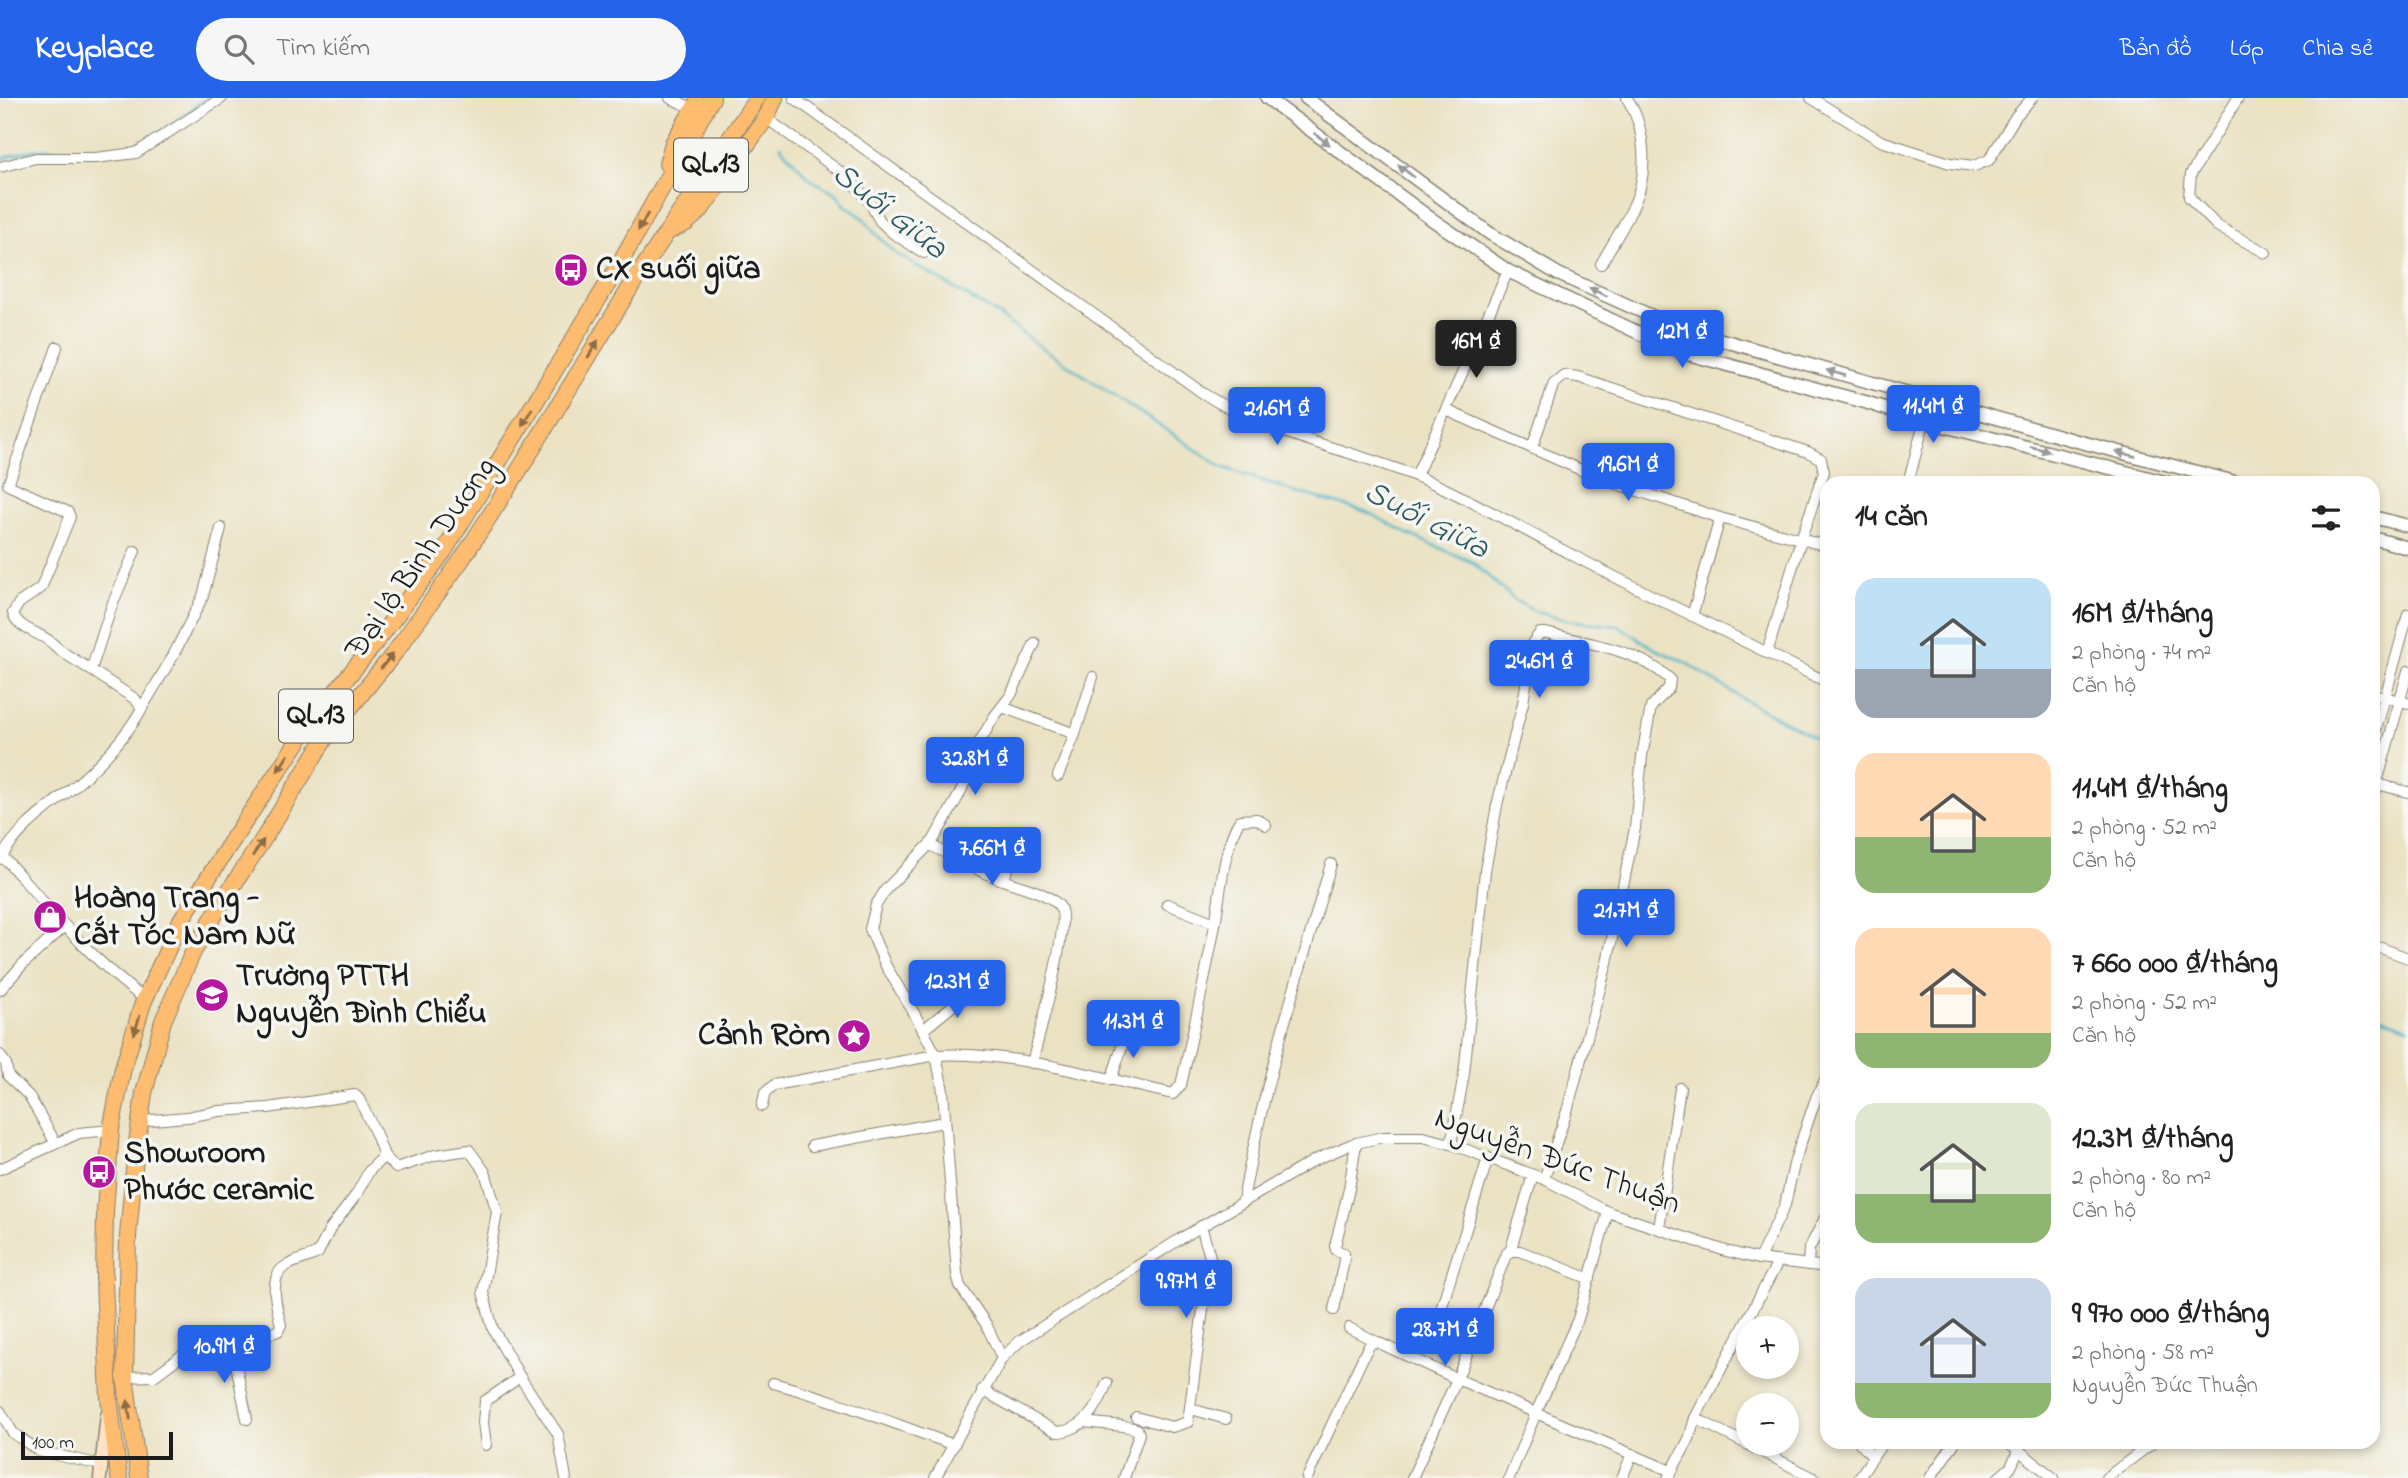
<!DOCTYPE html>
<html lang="vi">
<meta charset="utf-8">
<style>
body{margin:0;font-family:"Indie Flower",sans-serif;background:#f6f6f6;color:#222;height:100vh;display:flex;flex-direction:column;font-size:26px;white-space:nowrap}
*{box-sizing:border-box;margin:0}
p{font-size:23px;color:#767676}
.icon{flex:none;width:38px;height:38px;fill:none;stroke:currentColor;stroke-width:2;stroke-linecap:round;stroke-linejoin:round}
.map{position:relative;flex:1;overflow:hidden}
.side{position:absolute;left:1820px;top:378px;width:560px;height:973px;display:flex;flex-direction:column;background:#fff;border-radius:21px;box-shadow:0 4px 10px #0003}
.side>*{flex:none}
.controls{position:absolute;left:1736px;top:1218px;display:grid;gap:14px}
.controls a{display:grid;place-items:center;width:63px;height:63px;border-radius:50%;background:#fff;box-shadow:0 4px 10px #0003;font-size:35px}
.scale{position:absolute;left:21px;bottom:18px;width:152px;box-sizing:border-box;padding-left:7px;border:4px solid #1c1c1c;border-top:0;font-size:19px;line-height:24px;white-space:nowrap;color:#1c1c1c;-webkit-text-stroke:5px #f6f6f2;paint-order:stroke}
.price{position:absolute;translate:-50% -60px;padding:0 16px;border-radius:7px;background:#2563eb;color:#fff;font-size:23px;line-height:46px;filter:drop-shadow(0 2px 4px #0008)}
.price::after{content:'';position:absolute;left:50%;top:42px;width:21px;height:16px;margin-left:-10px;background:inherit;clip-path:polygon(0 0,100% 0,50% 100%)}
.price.current{background:#222;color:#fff}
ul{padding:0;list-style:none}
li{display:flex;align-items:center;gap:21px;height:175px;padding:0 35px}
li span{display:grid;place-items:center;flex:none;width:196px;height:140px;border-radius:21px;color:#555}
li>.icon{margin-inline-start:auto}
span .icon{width:84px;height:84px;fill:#fffc;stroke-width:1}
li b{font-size:30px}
h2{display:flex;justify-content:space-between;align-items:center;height:84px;padding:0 35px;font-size:30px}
header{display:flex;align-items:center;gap:42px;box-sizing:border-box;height:98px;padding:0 35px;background:#2563eb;color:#fff}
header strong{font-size:33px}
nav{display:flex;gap:38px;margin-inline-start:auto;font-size:24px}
.search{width:490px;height:63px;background:#f6f6f6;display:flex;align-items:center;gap:18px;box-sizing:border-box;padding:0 24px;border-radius:38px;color:#767676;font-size:26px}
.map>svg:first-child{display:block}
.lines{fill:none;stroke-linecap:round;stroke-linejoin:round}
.stream{stroke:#48b2c7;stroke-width:2.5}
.minor-casing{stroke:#847f70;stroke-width:12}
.tertiary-casing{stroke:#847f70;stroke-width:15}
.secondary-casing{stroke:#847f70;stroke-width:15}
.trunk-casing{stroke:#847f70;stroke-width:18}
.minor{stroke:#fff;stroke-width:10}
.tertiary{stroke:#fff;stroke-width:12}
.secondary{stroke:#fee4c6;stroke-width:12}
.trunk{stroke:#fdbc70;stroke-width:16}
.oneway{fill:#999}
.oneway2{fill:#8c6c46}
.labels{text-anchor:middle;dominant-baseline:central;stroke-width:7;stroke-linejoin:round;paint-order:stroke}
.shield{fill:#f6f6f2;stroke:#5d5d5c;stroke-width:2}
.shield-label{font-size:30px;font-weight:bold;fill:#1c1c1c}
.poi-label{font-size:32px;font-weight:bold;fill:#1c1c1c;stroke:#f6f6f2;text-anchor:start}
.street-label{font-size:32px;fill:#1c1c1c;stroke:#f6f6f2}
.water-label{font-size:33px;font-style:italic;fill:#2e5860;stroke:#f6f6f2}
</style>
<header>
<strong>Keyplace</strong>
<div class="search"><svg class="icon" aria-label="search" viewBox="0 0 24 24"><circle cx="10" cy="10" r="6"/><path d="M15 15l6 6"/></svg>Tìm kiếm</div>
<nav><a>Bản đồ</a><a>Lớp</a><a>Chia sẻ</a></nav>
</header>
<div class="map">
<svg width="2408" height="1380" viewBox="0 0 2408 1380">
<rect width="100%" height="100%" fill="#f6f6f2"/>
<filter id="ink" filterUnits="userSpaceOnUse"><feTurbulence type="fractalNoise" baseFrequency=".0143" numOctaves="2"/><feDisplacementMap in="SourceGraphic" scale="14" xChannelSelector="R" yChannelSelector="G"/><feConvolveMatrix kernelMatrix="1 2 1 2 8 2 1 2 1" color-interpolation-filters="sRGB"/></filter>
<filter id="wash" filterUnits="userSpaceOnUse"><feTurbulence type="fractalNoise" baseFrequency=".00686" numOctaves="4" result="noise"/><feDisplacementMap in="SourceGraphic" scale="28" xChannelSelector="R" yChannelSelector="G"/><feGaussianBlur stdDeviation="1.57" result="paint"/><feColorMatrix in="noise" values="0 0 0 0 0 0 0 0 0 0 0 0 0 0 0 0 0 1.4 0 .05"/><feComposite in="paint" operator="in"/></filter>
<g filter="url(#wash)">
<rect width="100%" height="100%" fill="#ebe2c3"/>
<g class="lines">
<g class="stream">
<polyline points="780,48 810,81 836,95 845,107 862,119 874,134 895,155 997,216 1035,245 1222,369 1293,393 1367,414 1410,437 1472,464 1516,503 1536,514 1567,522 1619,528 1655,551 1683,563 1745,602 1827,646"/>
<path d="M0,61C15,57 32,50 48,51C76,52 107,58 134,48C161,37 184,16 207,0"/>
<polyline points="2373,916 2408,929"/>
</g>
</g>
</g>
<g filter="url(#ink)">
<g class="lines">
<g class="minor-casing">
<g id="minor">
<polyline points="670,0 697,12"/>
<path d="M794,0L1204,296C1275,341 1359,352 1435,386C1483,408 1529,435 1576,459C1659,502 1743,543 1827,584"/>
<polyline points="1811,0 1881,43 1950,65 1974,68 1989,62 2016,18 2032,0"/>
<polyline points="2238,0 2191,76 2189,99 2217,128 2266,155"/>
<polyline points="766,20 849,80 870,105 880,123 894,136 924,155"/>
<polyline points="0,69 36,60 95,60 136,55 222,0"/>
<path d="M1601,166C1612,146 1626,126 1635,104C1649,73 1645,28 1627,0"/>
<path d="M57,249L8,387L68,414L70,419L41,490L19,505L13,515C18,532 41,534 53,546C64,557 78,563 91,572"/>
<polyline points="1446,312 1599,380 1720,420 1827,448"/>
<polyline points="1532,350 1554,285 1564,277 1578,279 1808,354 1821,361 1824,374 1801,441 1767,555"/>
<polyline points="1416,378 1508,173"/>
<polyline points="1908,385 1930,302"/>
<polyline points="1692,518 1720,420"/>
<polyline points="2373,596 2408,605"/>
<polyline points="1002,609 1075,636 1058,678"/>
<polyline points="142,610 173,558 203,498 221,430"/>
<polyline points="1075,636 1093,579"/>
<polyline points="2373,643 2408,516"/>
<polyline points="2377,686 2408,694"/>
<polyline points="2373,699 2408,573"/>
<path d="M930,747C950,757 971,769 992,778C1009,786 1049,793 1060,809C1071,824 1038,941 1032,965"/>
<path d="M0,760L7,763C50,811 92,863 145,901"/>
<path d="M1,760C18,730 48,710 75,688C100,666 126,640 142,610L135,601L91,572L112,507L135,453"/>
<polyline points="997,774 1005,778 1017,740"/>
<polyline points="1167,806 1215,825"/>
<polyline points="2373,847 2408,860"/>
<polyline points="0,892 22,867 65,828"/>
<polyline points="923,932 973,891"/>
<polyline points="0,957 6,966 8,978 29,998 55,1044"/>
<polyline points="1111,982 1128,931"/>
<path d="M762,1008L765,995L774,987L936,957C1007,952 1102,980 1173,996L1181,987C1193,934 1205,881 1215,827C1220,799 1224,745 1240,722L1257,721L1266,727"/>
<polyline points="140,1023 187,1019 219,1013 268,1010 355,997 359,1001 376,1036 384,1058"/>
<path d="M1451,1046L1464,976L1485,773L1497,707L1523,605L1533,544L1540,535H1546C1588,545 1637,551 1670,581L1669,590L1651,609L1642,658L1635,730L1607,865L1567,1013L1544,1081"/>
<polyline points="812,1048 944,1024"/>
<polyline points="0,1071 79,1035 111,1032"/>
<path d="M1243,1103C1263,988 1298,878 1331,766"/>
<polyline points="1659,1131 1680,990"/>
<polyline points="1510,1154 1533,1077"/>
<polyline points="1759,1161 1785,1107 1795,1062 1816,1000 1827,978"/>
<polyline points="1778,1164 1695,1320 1814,1380"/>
<polyline points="1808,1167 1809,1151 1827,1116"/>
<polyline points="1334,1212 1344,1162 1344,1155 1336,1152 1335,1148 1349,1091 1356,1045"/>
<polyline points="1437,1224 1488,1060"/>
<polyline points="1349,1230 1377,1244"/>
<polyline points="232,1247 247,1321"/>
<polyline points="1002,1260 986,1226 960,1188 957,1176 943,993 936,957 914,915 886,868 870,831 876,807 886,791 933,743 958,699 972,669 979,645 994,619 1011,597 1035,545"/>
<path d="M125,1279L154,1278L181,1258L237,1246L278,1233L281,1227C277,1211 267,1178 286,1168C296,1162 308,1160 318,1155L330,1131L356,1097L369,1073L384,1058L396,1070L435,1057L469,1052L485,1074L497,1114L483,1194L493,1231L520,1279L558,1336L566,1380"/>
<path d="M773,1285C834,1301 894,1326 954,1347"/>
<path d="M982,1292L1057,1334C1084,1333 1098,1309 1107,1285"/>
<polyline points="1191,1311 1226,1321"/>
<polyline points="0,1313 13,1335 39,1353 101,1367"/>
<polyline points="1136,1319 1172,1329 1188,1324 1210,1159 1201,1128"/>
<polyline points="1083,1324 1123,1328 1137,1331 1139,1336 1124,1380"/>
<polyline points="1859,1344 1873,1359"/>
<polyline points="2008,1344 2054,1380"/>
<polyline points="486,1347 483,1324 485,1303 520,1279"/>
<polyline points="935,1380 1002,1260 1020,1243 1180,1141 1315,1062 1352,1046 1383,1039 1423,1039 1451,1046 1544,1081 1608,1114 1726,1153 1759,1161 1827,1169"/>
<polyline points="1307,1380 1366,1253 1371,1245 1377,1244 1457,1281 1671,1373"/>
<polyline points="1412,1380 1457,1281 1507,1155 1512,1153 1520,1153 1590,1181"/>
<polyline points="1509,1380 1536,1315 1578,1221 1608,1114"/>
<polyline points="1622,1380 1632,1356"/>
<polyline points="1668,1380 1689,1341 1695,1320"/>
<polyline points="1859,1380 1883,1344"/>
<polyline points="1930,1380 1955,1344"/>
<polyline points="1998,1380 2011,1369 2018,1353"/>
<polyline points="2106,1380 2154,1344"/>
</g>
</g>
<g class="tertiary-casing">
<g id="tertiary">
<polyline points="1267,0 1430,120 1508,173 1677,253 1865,304 1924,323 2169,385"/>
<polyline points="1306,0 1489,135 1558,176 1676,229 2077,343 2239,385"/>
<polyline points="2373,419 2408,428"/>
<polyline points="2373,440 2408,450"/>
</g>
</g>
<g class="secondary-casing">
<polyline id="secondary" points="100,1380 107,1317"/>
</g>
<g class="trunk-casing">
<g id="trunk">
<polyline points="667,66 673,45 697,5"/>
<polyline points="669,133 686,125 700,113 766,20 775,0"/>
<polyline points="119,1380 109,1300 104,1182 105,1113 111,1032 123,970 143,905 181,822 239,732 311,624 376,544 444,453 616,172 712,0"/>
<polyline points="139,1380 125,1279 128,1138 135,1060 144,995 163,923 193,854 224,801 264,740 324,642 396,553 462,461 523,366 635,182 757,0"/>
</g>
</g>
<use href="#minor" class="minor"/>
<use href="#tertiary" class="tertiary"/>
<use href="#secondary" class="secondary"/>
<use href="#trunk" class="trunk"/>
</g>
<defs><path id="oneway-solid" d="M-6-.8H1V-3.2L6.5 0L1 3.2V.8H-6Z" transform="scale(1.75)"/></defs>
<g class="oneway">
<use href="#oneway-solid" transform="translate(1322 41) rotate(37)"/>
<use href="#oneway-solid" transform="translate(1406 73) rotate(-143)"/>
<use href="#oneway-solid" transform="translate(1598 194) rotate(-156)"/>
<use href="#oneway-solid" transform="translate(1836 275) rotate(-164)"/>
<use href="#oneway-solid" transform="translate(2040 351) rotate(14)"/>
<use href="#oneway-solid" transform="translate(2126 356) rotate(-166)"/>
</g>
<g class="oneway2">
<use href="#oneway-solid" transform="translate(643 124) rotate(119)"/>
<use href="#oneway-solid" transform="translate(593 251) rotate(-59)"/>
<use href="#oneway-solid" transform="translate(527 319) rotate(121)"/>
<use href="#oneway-solid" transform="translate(387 563) rotate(-51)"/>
<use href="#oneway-solid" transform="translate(283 665) rotate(124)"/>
<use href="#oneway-solid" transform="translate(258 750) rotate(-56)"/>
<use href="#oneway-solid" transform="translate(137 927) rotate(107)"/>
<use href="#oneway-solid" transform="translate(129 1312) rotate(-97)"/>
</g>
</g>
<defs>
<g id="bus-disc" transform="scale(1.75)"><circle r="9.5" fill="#b5179e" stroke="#f6f6f2"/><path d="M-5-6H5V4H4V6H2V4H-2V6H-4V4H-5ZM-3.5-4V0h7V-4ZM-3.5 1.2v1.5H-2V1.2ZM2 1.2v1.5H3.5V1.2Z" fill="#fff"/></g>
<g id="shop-disc" transform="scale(1.75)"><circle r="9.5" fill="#b5179e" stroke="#f6f6f2"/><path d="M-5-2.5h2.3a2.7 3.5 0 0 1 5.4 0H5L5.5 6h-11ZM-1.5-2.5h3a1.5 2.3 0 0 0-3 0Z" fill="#fff"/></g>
<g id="school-disc" transform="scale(1.75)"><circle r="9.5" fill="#b5179e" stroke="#f6f6f2"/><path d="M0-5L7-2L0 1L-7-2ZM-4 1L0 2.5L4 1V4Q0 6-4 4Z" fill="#fff"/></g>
<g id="sight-disc" transform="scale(1.75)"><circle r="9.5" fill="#b5179e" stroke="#f6f6f2"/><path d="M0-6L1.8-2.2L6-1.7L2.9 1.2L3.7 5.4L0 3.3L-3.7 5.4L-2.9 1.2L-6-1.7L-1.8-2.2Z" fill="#fff"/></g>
</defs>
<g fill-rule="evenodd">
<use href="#bus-disc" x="571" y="172"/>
<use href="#shop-disc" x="50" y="819"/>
<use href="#school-disc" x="212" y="897"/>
<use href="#sight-disc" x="854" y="938"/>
<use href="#bus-disc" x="99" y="1074"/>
</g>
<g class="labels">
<g class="shield">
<rect x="674" y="40.5" width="74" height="53" rx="5"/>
<rect x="279" y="591.5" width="74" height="53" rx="5"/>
</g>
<g class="shield-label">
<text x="711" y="67">QL.13</text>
<text x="316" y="618">QL.13</text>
</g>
<g class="poi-label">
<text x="596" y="172">CX suối giữa</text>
<text x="74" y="801">Hoàng Trang -<tspan x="74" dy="37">Cắt Tóc Nam Nữ</tspan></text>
<text x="236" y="879">Trường PTTH<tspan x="236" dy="37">Nguyễn Đình Chiểu</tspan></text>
<text x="830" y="938" text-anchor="end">Cảnh Ròm</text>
<text x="124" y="1056">Showroom<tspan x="124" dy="37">Phước ceramic</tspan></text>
</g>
<g class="street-label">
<text transform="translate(422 461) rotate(-55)">Đại lộ Bình Dương</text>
<text transform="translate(1557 1064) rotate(20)">Nguyễn Đức Thuận</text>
</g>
<g class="water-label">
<text transform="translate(889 114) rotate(38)">Suối Giữa</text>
<text transform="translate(1426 423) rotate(27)">Suối Giữa</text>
</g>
</g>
</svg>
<div class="controls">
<a>+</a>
<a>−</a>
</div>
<div class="scale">100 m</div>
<b class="price" style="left:1682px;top:272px">12M ₫</b>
<b class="price current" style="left:1476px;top:282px">16M ₫</b>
<b class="price" style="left:1933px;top:347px">11.4M ₫</b>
<b class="price" style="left:1277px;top:349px">21.6M ₫</b>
<b class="price" style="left:1628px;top:405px">19.6M ₫</b>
<b class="price" style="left:1539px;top:602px">24.6M ₫</b>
<b class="price" style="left:975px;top:699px">32.8M ₫</b>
<b class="price" style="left:992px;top:789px">7.66M ₫</b>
<b class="price" style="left:1626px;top:851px">21.7M ₫</b>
<b class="price" style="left:957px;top:922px">12.3M ₫</b>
<b class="price" style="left:1133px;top:962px">11.3M ₫</b>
<b class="price" style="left:1186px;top:1222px">9.97M ₫</b>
<b class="price" style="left:1445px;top:1270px">28.7M ₫</b>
<b class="price" style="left:224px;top:1287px">10.9M ₫</b>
<section class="side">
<h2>14 căn<svg class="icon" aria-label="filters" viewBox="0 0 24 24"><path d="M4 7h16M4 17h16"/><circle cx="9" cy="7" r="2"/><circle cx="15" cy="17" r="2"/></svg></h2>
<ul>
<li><span style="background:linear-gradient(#bfe0f5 65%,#9aa5b1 0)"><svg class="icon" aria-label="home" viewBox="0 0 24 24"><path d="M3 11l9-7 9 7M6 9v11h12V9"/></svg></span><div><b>16M ₫/tháng</b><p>2 phòng · 74 m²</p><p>Căn hộ</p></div></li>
<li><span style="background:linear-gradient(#ffd9b3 60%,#8fb573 0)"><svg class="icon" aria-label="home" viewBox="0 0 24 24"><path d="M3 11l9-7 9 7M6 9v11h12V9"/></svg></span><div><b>11.4M ₫/tháng</b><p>2 phòng · 52 m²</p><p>Căn hộ</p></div></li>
<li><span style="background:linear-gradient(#ffd9b3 75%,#8fb573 0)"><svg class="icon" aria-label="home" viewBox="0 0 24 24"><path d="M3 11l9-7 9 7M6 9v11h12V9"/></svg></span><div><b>7 660 000 ₫/tháng</b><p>2 phòng · 52 m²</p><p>Căn hộ</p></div></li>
<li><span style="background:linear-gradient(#dfe7d0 65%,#8fb573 0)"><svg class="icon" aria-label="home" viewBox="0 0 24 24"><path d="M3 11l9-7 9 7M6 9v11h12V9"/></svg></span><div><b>12.3M ₫/tháng</b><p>2 phòng · 80 m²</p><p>Căn hộ</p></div></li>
<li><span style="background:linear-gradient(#c9d6e8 75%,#8fb573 0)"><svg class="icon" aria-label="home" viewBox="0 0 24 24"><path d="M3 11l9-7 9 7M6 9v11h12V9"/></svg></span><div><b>9 970 000 ₫/tháng</b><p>2 phòng · 58 m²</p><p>Nguyễn Đức Thuận</p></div></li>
</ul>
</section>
</div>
